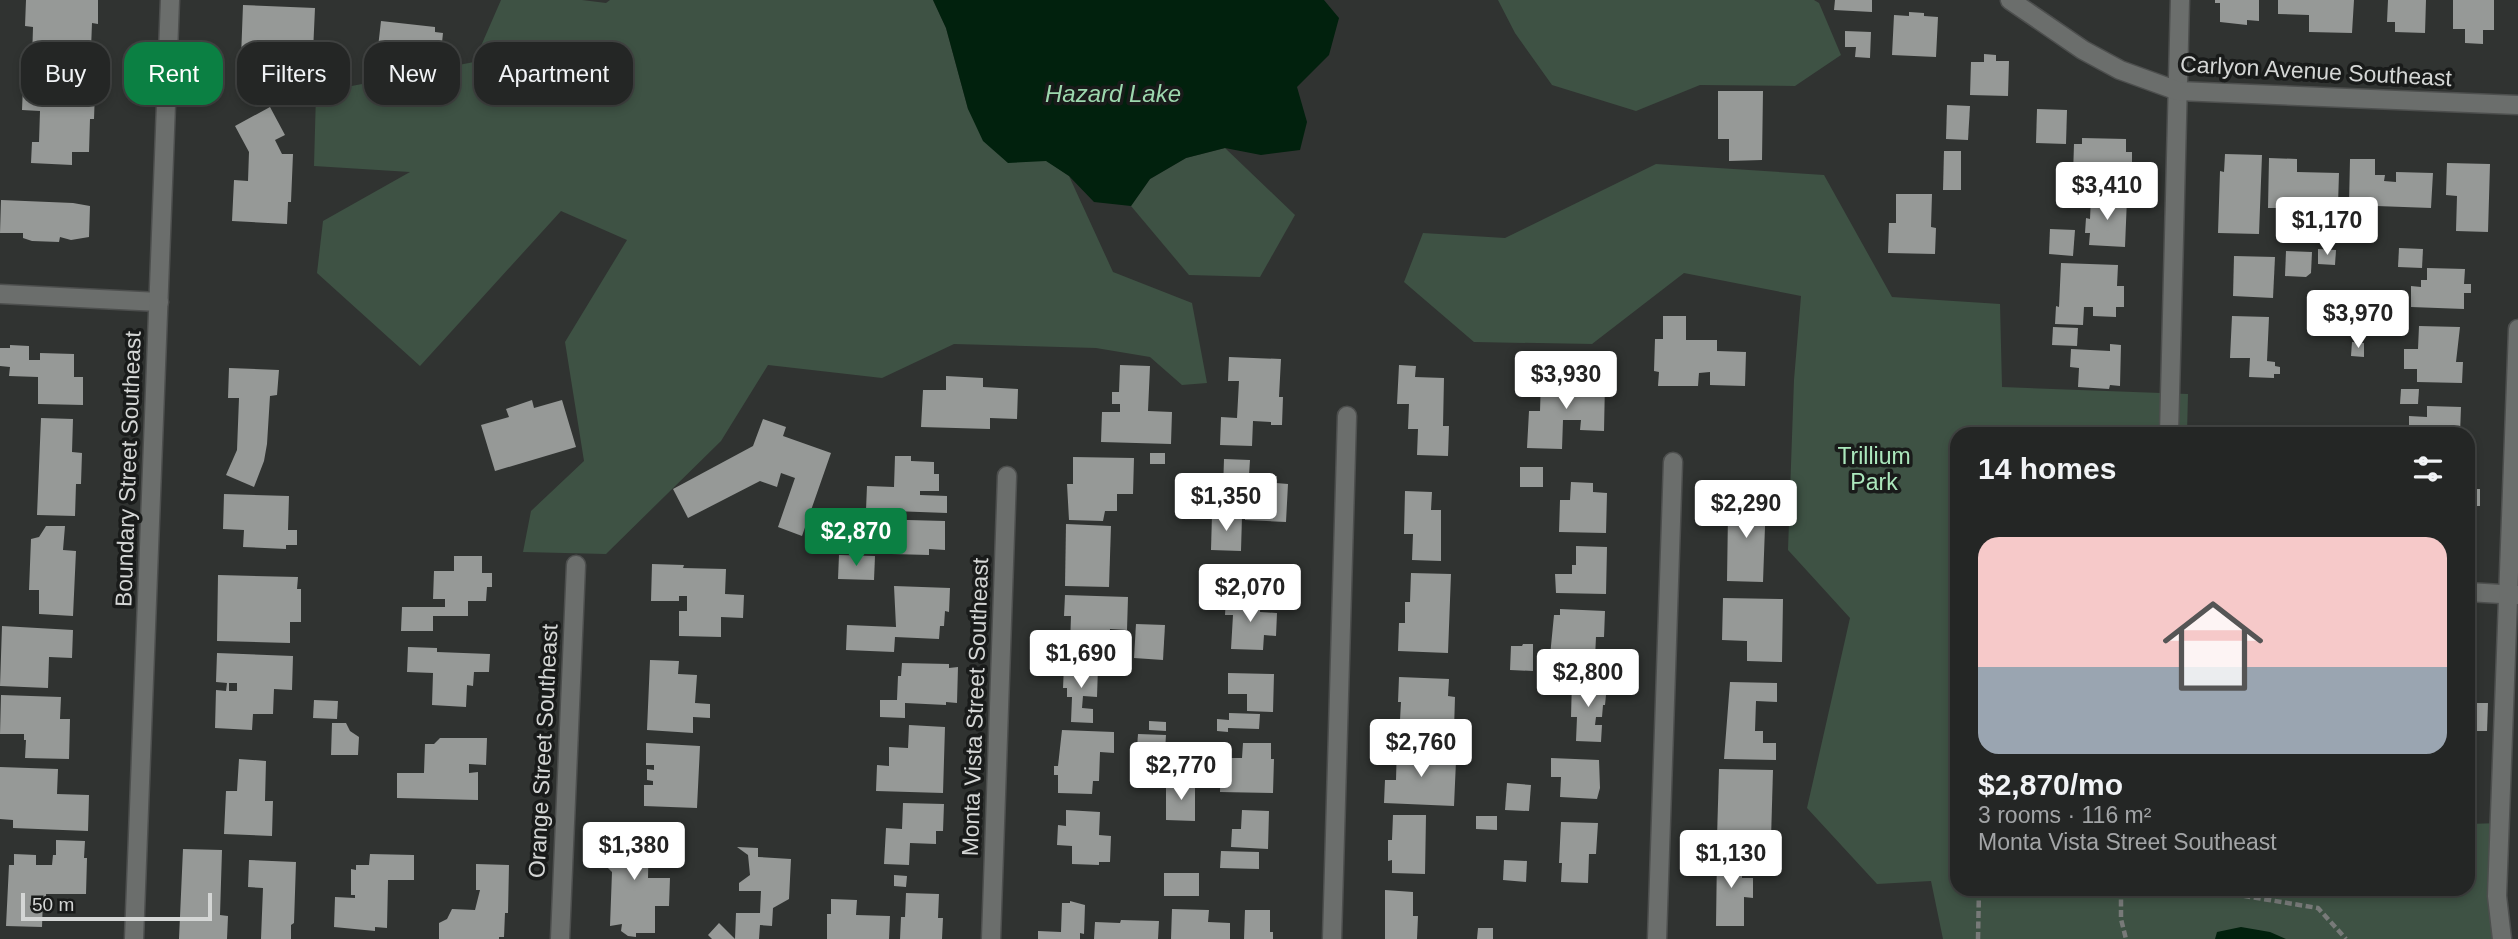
<!DOCTYPE html>
<meta charset="utf-8">
<style>
body{margin:0;font-family:Helvetica,sans-serif;background:#303232;color:#f1f3f6;height:100vh;display:flex;flex-direction:column;font-size:26px;white-space:nowrap}
*{box-sizing:border-box;margin:0}
p{font-size:23px;color:#a3a5a7}
.icon{flex:none;width:38px;height:38px;fill:none;stroke:currentColor;stroke-width:2;stroke-linecap:round;stroke-linejoin:round}
.map{position:relative;flex:1;overflow:hidden}
.details{position:absolute;left:1950px;top:427px;width:525px;height:469px;display:flex;flex-direction:column;background:#242625;border-radius:21px;box-shadow:0 4px 10px #0003,0 0 0 2px #414342}
.details>*{flex:none}
.top-card{position:absolute;left:21px;top:42px;width:665px;height:63px;display:flex;gap:14px}
.scale{position:absolute;left:21px;bottom:18px;width:191px;box-sizing:border-box;padding-left:7px;border:4px solid #d4d6d5;border-top:0;font-size:19px;line-height:24px;white-space:nowrap;color:#d4d6d5;-webkit-text-stroke:5px #191b1a;paint-order:stroke}
.price{position:absolute;translate:-50% -60px;padding:0 16px;border-radius:7px;background:#fff;color:#222;font-size:23px;line-height:46px;filter:drop-shadow(0 2px 4px #0008)}
.price::after{content:'';position:absolute;left:50%;top:42px;width:21px;height:16px;margin-left:-10px;background:inherit;clip-path:polygon(0 0,100% 0,50% 100%)}
.price.active{background:#0b8043;color:#fff}
ul{padding:0;list-style:none}
li{display:grid;align-content:center;gap:14px;height:371px;padding:0 28px}
li+li{border-top:2px solid #414342}
li span{display:grid;place-items:center;height:217px;border-radius:21px;color:#555}
li>.icon{margin-inline-start:auto}
span .icon{width:126px;height:126px;fill:#fffc;stroke-width:1}
li b{font-size:30px}
h2{display:flex;justify-content:space-between;align-items:center;height:84px;padding:0 28px;font-size:30px}
.pill{padding:0 24px;border-radius:21px;background:#242625;box-shadow:0 4px 10px #0003,0 0 0 2px #414342;font-size:24px;line-height:63px}
.pill.active{background:#0b8043;color:#fff}
.map>svg:first-child{display:block}
.green{fill:#3e5244}
.water{fill:#01210d}
.building{fill:#969997;fill-rule:evenodd}
.lines{fill:none;stroke-linecap:round;stroke-linejoin:round}
.street-casing{stroke:#4d4f4e;stroke-width:21}
.secondary-casing{stroke:#4d4f4e;stroke-width:21}
.path{stroke:#787a79;stroke-width:4.5;stroke-dasharray:7 3.5;stroke-linecap:butt}
.street{stroke:#6b6e6c;stroke-width:18}
.secondary{stroke:#6b6e6c;stroke-width:18}
.labels{text-anchor:middle;dominant-baseline:central;stroke-width:7;stroke-linejoin:round;paint-order:stroke}
.street-label{font-size:23px;fill:#d4d6d5;stroke:#191b1a}
.park-label{font-size:23px;fill:#abe7bc;stroke:#191b1a}
.water-label{font-size:24px;font-style:italic;fill:#9dd8ae;stroke:#191b1a}
</style>
<div class="map">
<svg width="2518" height="939" viewBox="0 0 2518 939">
<rect width="100%" height="100%" fill="#303331"/>
<g class="green">
<polygon points="501,0 582,0 606,3 610,0 933,0 946,28 968,109 1007,162 1046,160 1069,176 1113,272 1192,303 1207,383 1182,385 1150,357 1096,348 954,344 882,378 768,365 721,441 606,554 523,552 531,511 584,461 565,342 627,240 561,211 420,366 317,273 323,221 410,172 314,166 316,93 474,62"/>
<polygon points="1498,0 1814,0 1819,3 1841,55 1795,86 1700,85 1636,111 1552,85 1515,33"/>
<polygon points="1225,148 1295,215 1260,277 1189,275 1131,206 1150,179 1186,158"/>
<polygon points="1656,164 1824,175 1892,297 2000,304 2002,387 2188,394 2187,434 1956,434 1956,889 2468,889 2468,824 2500,823 2502,939 1943,939 1931,881 1877,884 1807,808 1850,618 1788,550 1794,380 1801,296 1684,273 1592,344 1474,342 1404,282 1423,233 1505,238"/>
</g>
<g class="water">
<polygon points="933,0 1324,0 1339,18 1329,55 1297,87 1307,122 1300,150 1261,155 1225,148 1186,158 1150,179 1131,206 1094,202 1069,176 1046,161 1008,163 983,141 968,109 946,28"/>
<polygon points="2241,927 2270,932 2286,939 2215,939 2217,932"/>
</g>
<g class="building">
<polygon points="26,0 98,0 98,24 92,23 90,76 41,74 41,71 35,71 32,60 33,27 25,26"/>
<polygon points="1835,0 1872,0 1872,12 1834,10"/>
<polygon points="2215,0 2259,0 2259,21 2247,20 2247,25 2220,22 2220,3 2215,3"/>
<polygon points="2278,0 2354,0 2352,33 2309,32 2309,15 2278,14"/>
<polygon points="2388,0 2426,0 2425,33 2395,32 2395,22 2387,22"/>
<polygon points="2453,0 2494,0 2494,30 2483,30 2483,44 2465,43 2465,29 2453,29"/>
<polygon points="243,5 315,8 313,52 284,51 283,86 240,84"/>
<polygon points="1909,12 1924,13 1924,16 1938,17 1936,57 1892,55 1894,15 1909,16"/>
<polygon points="381,21 435,27 435,32 443,33 439,72 376,65"/>
<polygon points="1845,31 1871,32 1870,58 1855,57 1856,47 1845,47"/>
<polygon points="1984,54 1996,55 1996,61 2009,61 2008,96 1970,95 1971,62 1984,62"/>
<polygon points="23,86 95,91 94,119 90,119 89,152 72,152 72,165 31,163 32,142 39,142 40,111 22,110"/>
<polygon points="1718,91 1763,91 1762,160 1729,161 1729,139 1718,139"/>
<polygon points="1947,105 1970,106 1968,140 1946,139"/>
<polygon points="270,107 285,135 275,140 282,154 293,154 291,202 288,202 287,224 232,221 234,180 248,181 249,152 235,126"/>
<polygon points="2037,109 2067,110 2066,144 2036,143"/>
<polygon points="2082,138 2126,139 2126,152 2132,152 2132,167 2120,167 2120,176 2073,175 2074,144 2082,144"/>
<polygon points="1944,151 1961,151 1961,190 1943,190"/>
<polygon points="2225,154 2262,155 2259,234 2218,233 2220,171 2224,172"/>
<polygon points="2269,158 2297,159 2297,172 2339,173 2338,205 2316,204 2316,209 2294,209 2294,212 2276,212 2276,208 2268,208"/>
<polygon points="2350,159 2375,159 2375,175 2385,175 2384,181 2396,182 2396,172 2433,173 2431,208 2349,205"/>
<polygon points="2447,163 2490,164 2488,232 2456,231 2457,196 2446,195"/>
<polygon points="1896,194 1932,194 1931,227 1936,228 1935,254 1888,253 1889,223 1896,223"/>
<polygon points="2091,197 2127,198 2125,247 2089,245 2090,233 2085,233 2086,218 2090,219"/>
<polygon points="1,200 73,203 90,206 89,237 71,240 60,237 59,242 32,241 23,238 23,233 0,233"/>
<polygon points="2050,229 2075,230 2073,256 2049,254"/>
<polygon points="2399,248 2423,249 2422,268 2398,267"/>
<polygon points="2318,249 2336,250 2335,265 2318,264"/>
<polygon points="2286,251 2312,252 2311,273 2306,277 2285,276"/>
<polygon points="2234,256 2275,257 2273,298 2233,296"/>
<polygon points="2061,263 2118,265 2117,286 2124,286 2124,307 2116,307 2116,317 2093,316 2093,307 2084,307 2083,325 2055,324 2056,306 2059,307"/>
<polygon points="2427,268 2465,269 2464,284 2471,284 2471,293 2464,293 2464,309 2411,307 2411,286 2421,287 2421,280 2427,280"/>
<polygon points="1663,316 1686,316 1686,340 1717,340 1717,351 1746,352 1745,386 1710,385 1710,372 1699,373 1698,386 1658,386 1659,372 1654,371 1655,339 1663,339"/>
<polygon points="2232,316 2269,317 2267,361 2275,362 2275,366 2280,367 2280,374 2274,374 2274,378 2249,377 2250,358 2230,358"/>
<polygon points="2419,326 2460,327 2456,362 2463,362 2462,383 2417,382 2417,369 2404,369 2404,349 2418,349"/>
<polygon points="2053,327 2078,328 2077,346 2052,345"/>
<polygon points="2352,342 2364,343 2364,357 2351,356"/>
<polygon points="2110,344 2121,345 2120,386 2110,385 2109,389 2078,387 2079,368 2070,367 2071,349 2110,351"/>
<polygon points="10,345 29,346 29,360 40,360 40,353 74,354 74,377 83,377 83,405 38,404 38,377 9,376 10,367 0,366 0,348 10,348"/>
<polygon points="1229,357 1281,359 1279,397 1283,397 1282,425 1271,425 1271,422 1253,421 1252,446 1220,445 1221,417 1237,418 1239,381 1228,381"/>
<polygon points="1120,365 1150,366 1148,411 1172,412 1171,444 1101,442 1102,412 1120,412 1120,404 1112,404 1112,392 1119,392"/>
<polygon points="1399,365 1416,366 1415,377 1444,378 1443,426 1449,426 1448,456 1417,455 1418,429 1408,429 1409,404 1397,404"/>
<polygon points="229,368 279,370 277,395 270,396 267,444 264,461 254,487 226,475 237,450 239,398 228,398"/>
<polygon points="946,376 983,378 983,387 1018,389 1017,419 990,418 990,429 921,427 923,390 946,390"/>
<polygon points="1541,380 1605,382 1604,431 1580,430 1581,420 1563,420 1562,449 1527,448 1529,411 1540,411"/>
<polygon points="2401,389 2419,389 2418,404 2400,404"/>
<polygon points="532,400 534,408 562,400 576,447 495,471 481,425 509,417 506,409"/>
<polygon points="2427,406 2461,407 2460,434 2422,434 2422,432 2409,431 2409,416 2427,417"/>
<polygon points="41,418 73,419 72,452 82,453 81,484 76,484 75,516 37,515"/>
<polygon points="763,419 786,427 783,436 831,453 802,536 778,527 795,478 781,473 777,487 760,481 688,518 673,489 753,446"/>
<rect x="1150" y="453" width="15" height="11"/>
<polygon points="895,456 911,456 911,461 934,462 934,474 939,474 939,491 920,491 920,495 947,496 947,513 866,510 867,486 894,487"/>
<polygon points="1073,457 1134,458 1133,494 1117,494 1117,511 1105,511 1103,521 1069,520 1067,484 1073,484"/>
<polygon points="1224,459 1250,460 1249,475 1277,476 1276,483 1288,484 1286,522 1245,520 1246,491 1223,490"/>
<rect x="1520" y="467" width="23" height="20"/>
<polygon points="1571,482 1593,483 1593,492 1607,493 1606,533 1559,532 1560,500 1570,500"/>
<polygon points="2468,489 2480,489 2480,506 2471,506 2470,518 2468,518"/>
<polygon points="1405,491 1432,492 1431,510 1441,510 1441,561 1412,560 1413,534 1404,534"/>
<polygon points="224,494 289,496 288,530 297,530 297,545 286,545 286,549 243,547 244,530 223,529"/>
<polygon points="1732,498 1766,499 1763,582 1727,581 1728,513 1732,513"/>
<polygon points="1212,515 1242,516 1241,551 1211,550"/>
<polygon points="871,519 945,521 945,550 929,549 929,555 854,553 854,524 871,525"/>
<polygon points="1066,524 1111,526 1109,587 1065,586"/>
<polygon points="46,526 65,526 63,550 76,551 73,616 39,614 39,590 29,590 31,539 39,537"/>
<polygon points="1576,546 1607,547 1606,594 1556,593 1555,574 1572,574 1572,565 1576,565"/>
<polygon points="839,555 875,556 874,580 838,579"/>
<polygon points="454,556 482,556 482,573 492,573 492,587 487,587 486,601 468,601 468,616 433,616 433,631 401,631 402,607 445,607 445,599 433,599 434,571 454,571"/>
<polygon points="652,564 684,565 683,568 726,569 725,594 744,595 743,618 721,617 721,637 679,636 679,611 687,611 687,596 679,596 679,601 651,601"/>
<polygon points="1411,573 1451,574 1448,653 1398,651 1399,623 1405,623 1405,602 1410,602"/>
<polygon points="218,575 298,577 297,589 301,589 301,622 290,622 290,643 217,641"/>
<polygon points="894,586 950,588 949,612 945,611 944,626 940,626 939,639 895,637 894,652 846,650 847,625 896,627"/>
<polygon points="1065,595 1128,597 1127,630 1110,629 1109,646 1070,645 1071,616 1064,616"/>
<polygon points="1226,598 1261,600 1260,612 1277,613 1276,636 1264,635 1263,650 1231,649 1233,615 1225,615"/>
<polygon points="1723,598 1783,599 1782,662 1747,661 1747,641 1722,640"/>
<polygon points="1560,609 1605,611 1604,637 1596,637 1595,658 1550,656 1554,615 1560,615"/>
<polygon points="1136,624 1165,625 1163,660 1134,658"/>
<polygon points="2,626 73,630 72,658 49,657 48,688 0,686"/>
<polygon points="1523,644 1533,644 1533,671 1510,670 1511,646 1522,646"/>
<polygon points="408,647 437,648 437,652 490,654 489,672 474,672 473,686 467,685 466,707 432,705 433,673 407,672"/>
<path d="M217,653L293,656L292,690L274,689L273,714H253L252,730L215,728L216,690L226,691L227,683L216,682ZM229,683H237V691H229Z"/>
<polygon points="650,660 679,661 678,674 697,675 695,703 710,704 710,718 693,717 693,733 647,730"/>
<polygon points="902,663 949,664 949,668 958,667 957,703 946,702 946,705 905,703 905,718 880,717 880,700 897,700 898,676 901,676"/>
<polygon points="1064,665 1098,667 1097,697 1083,696 1082,708 1093,709 1093,723 1071,722 1072,697 1067,697 1067,688 1063,688"/>
<polygon points="1228,673 1274,674 1273,712 1247,711 1247,694 1228,694"/>
<polygon points="1399,677 1449,679 1448,696 1455,697 1454,730 1404,728 1404,720 1400,720 1401,702 1398,702"/>
<polygon points="1572,680 1603,681 1603,695 1606,695 1605,705 1603,705 1602,717 1596,717 1595,725 1602,725 1601,742 1576,741 1577,717 1571,717"/>
<polygon points="1730,682 1777,683 1777,702 1756,701 1755,731 1763,731 1763,743 1776,743 1776,760 1724,759"/>
<polygon points="1,695 61,697 60,719 70,719 69,759 25,758 26,740 24,740 24,734 0,734"/>
<polygon points="314,700 338,701 337,719 313,718"/>
<polygon points="2468,703 2488,703 2487,731 2468,731"/>
<polygon points="1229,713 1260,714 1259,729 1228,728 1228,732 1217,731 1217,719 1229,720"/>
<polygon points="1149,721 1166,722 1166,731 1149,730"/>
<polygon points="332,723 346,723 350,731 359,737 358,755 331,755"/>
<polygon points="909,725 945,727 943,793 876,791 877,765 889,766 889,747 908,748"/>
<polygon points="1062,730 1114,732 1114,753 1100,752 1099,781 1093,781 1092,794 1058,793 1058,775 1054,775 1054,766 1058,766"/>
<polygon points="1138,734 1166,735 1165,750 1137,748"/>
<polygon points="440,738 487,738 486,765 469,764 469,773 478,772 478,800 397,798 397,773 424,773 425,744 434,744"/>
<polygon points="646,743 700,746 697,808 644,806 644,785 653,785 653,781 647,780 647,769 654,770 654,765 646,765"/>
<polygon points="1243,743 1271,743 1271,759 1274,759 1273,793 1220,792 1221,758 1242,758"/>
<polygon points="1397,743 1429,745 1429,760 1456,761 1454,806 1384,803 1385,780 1396,780"/>
<polygon points="1551,758 1599,760 1600,788 1597,799 1560,797 1561,777 1551,777"/>
<polygon points="239,759 266,761 265,801 273,801 272,836 224,834 226,791 237,791"/>
<polygon points="0,767 58,769 57,794 89,795 88,831 13,828 13,820 0,819"/>
<polygon points="1719,769 1773,770 1771,839 1717,838"/>
<polygon points="1166,783 1195,784 1195,821 1166,820"/>
<polygon points="1507,783 1531,785 1529,811 1505,810"/>
<polygon points="903,803 944,804 943,831 936,831 936,844 910,843 909,865 884,864 886,828 902,829"/>
<polygon points="1066,810 1100,812 1099,835 1111,836 1110,862 1099,862 1099,865 1072,864 1072,846 1057,845 1058,825 1066,826"/>
<polygon points="1242,810 1269,811 1268,849 1231,847 1232,829 1241,829"/>
<polygon points="1393,815 1426,815 1425,874 1392,873 1392,860 1388,861 1388,840 1392,840"/>
<polygon points="1476,816 1497,816 1497,830 1476,829"/>
<polygon points="1561,822 1598,823 1596,854 1589,854 1588,883 1561,882 1562,863 1559,863"/>
<polygon points="618,828 649,828 648,878 670,878 669,906 655,906 655,933 636,933 636,937 628,936 621,931 622,924 610,926 612,872 605,865 606,834 614,834"/>
<polygon points="56,840 85,841 84,858 87,858 86,894 46,894 46,899 43,899 42,927 6,926 9,865 14,865 14,854 36,855 36,865 52,865 53,855 56,855"/>
<polygon points="737,847 758,848 758,857 791,859 789,899 773,908 772,926 760,925 759,939 712,939 708,935 719,923 735,939 736,913 760,913 761,891 739,891 739,883 750,875 748,855"/>
<polygon points="183,849 222,850 220,915 228,916 227,939 179,939"/>
<polygon points="1221,851 1259,852 1259,869 1220,868"/>
<polygon points="1717,853 1742,853 1742,878 1753,878 1753,898 1744,897 1744,926 1716,926"/>
<polygon points="370,854 414,855 414,880 388,880 387,928 375,927 375,931 334,927 335,897 355,898 355,895 351,895 351,869 356,870 356,865 369,865"/>
<polygon points="249,860 296,862 294,923 291,925 291,939 261,939 263,888 248,887"/>
<polygon points="1504,860 1527,861 1526,882 1503,880"/>
<polygon points="476,864 509,865 508,913 505,913 504,937 499,937 499,939 439,939 439,923 447,919 452,909 475,910 480,890 476,890"/>
<rect x="1164" y="873" width="35" height="23"/>
<polygon points="894,875 907,876 906,887 894,886"/>
<polygon points="1385,890 1413,892 1413,916 1418,916 1417,939 1385,939"/>
<polygon points="906,893 939,894 938,918 943,918 942,939 900,939 901,917 905,917"/>
<polygon points="831,899 857,900 856,915 890,916 889,939 827,939 827,914 831,914"/>
<polygon points="1070,901 1085,905 1084,934 1080,933 1080,939 1038,939 1038,931 1061,932 1062,903 1070,903"/>
<polygon points="1172,909 1209,910 1208,922 1230,923 1230,939 1171,939"/>
<polygon points="1245,910 1270,910 1270,932 1273,932 1273,939 1244,939"/>
<polygon points="1121,920 1159,921 1158,939 1094,939 1095,922 1120,923"/>
<polygon points="1478,928 1493,928 1493,939 1477,939"/>
</g>
<g class="lines">
<g class="street-casing">
<g id="street">
<polyline points="0,294 159,302"/>
<polyline points="2169,434 2180,0"/>
<polyline points="2468,592 2518,595"/>
<polyline points="134,939 170,0"/>
<polyline points="560,939 576,565"/>
<polyline points="991,939 1007,476"/>
<polyline points="1332,939 1347,416"/>
<polyline points="1657,939 1673,462"/>
<polyline points="2502,939 2497,896 2518,329"/>
</g>
</g>
<g class="secondary-casing">
<polyline id="secondary" points="2010,0 2083,50 2120,70 2178,91 2518,105"/>
</g>
<g class="path">
<polyline points="2121,889 2121,919 2126,939"/>
<polyline points="2202,889 2318,908 2346,939"/>
<polyline points="1978,939 1979,889"/>
</g>
<use href="#street" class="street"/>
<use href="#secondary" class="secondary"/>
</g>
<g class="labels">
<g class="street-label">
<text transform="translate(2316 71) rotate(3)">Carlyon Avenue Southeast</text>
<text transform="translate(128 469) rotate(-88)">Boundary Street Southeast</text>
<text transform="translate(975 707) rotate(-88)">Monta Vista Street Southeast</text>
<text transform="translate(543 751) rotate(-87)">Orange Street Southeast</text>
</g>
<g class="park-label">
<text x="1874" y="456">Trillium<tspan x="1874" dy="26">Park</tspan></text>
</g>
<g class="water-label">
<text x="1113" y="93">Hazard Lake</text>
</g>
</g>
</svg>
<div class="scale">50 m</div>
<b class="price" style="left:2107px;top:222px">$3,410</b>
<b class="price" style="left:2327px;top:257px">$1,170</b>
<b class="price" style="left:2358px;top:350px">$3,970</b>
<b class="price" style="left:1566px;top:411px">$3,930</b>
<b class="price" style="left:1226px;top:533px">$1,350</b>
<b class="price" style="left:1746px;top:540px">$2,290</b>
<b class="price active" style="left:856px;top:568px">$2,870</b>
<b class="price" style="left:1250px;top:624px">$2,070</b>
<b class="price" style="left:1081px;top:690px">$1,690</b>
<b class="price" style="left:1588px;top:709px">$2,800</b>
<b class="price" style="left:1421px;top:779px">$2,760</b>
<b class="price" style="left:1181px;top:802px">$2,770</b>
<b class="price" style="left:634px;top:882px">$1,380</b>
<b class="price" style="left:1731px;top:890px">$1,130</b>
<div class="top-card">
<a class="pill">Buy</a>
<a class="pill active">Rent</a>
<a class="pill">Filters</a>
<a class="pill">New</a>
<a class="pill">Apartment</a>
</div>
<section class="details">
<h2>14 homes<svg class="icon" aria-label="filters" viewBox="0 0 24 24"><path d="M4 7h16M4 17h16"/><circle cx="9" cy="7" r="2"/><circle cx="15" cy="17" r="2"/></svg></h2>
<ul>
<li><span style="background:linear-gradient(#f6c9c9 60%,#9aa5b1 0)"><svg class="icon" aria-label="home" viewBox="0 0 24 24"><path d="M3 11l9-7 9 7M6 9v11h12V9"/></svg></span><div><b>$2,870/mo</b><p>3 rooms · 116 m²</p><p>Monta Vista Street Southeast</p></div></li>
</ul>
</section>
</div>
